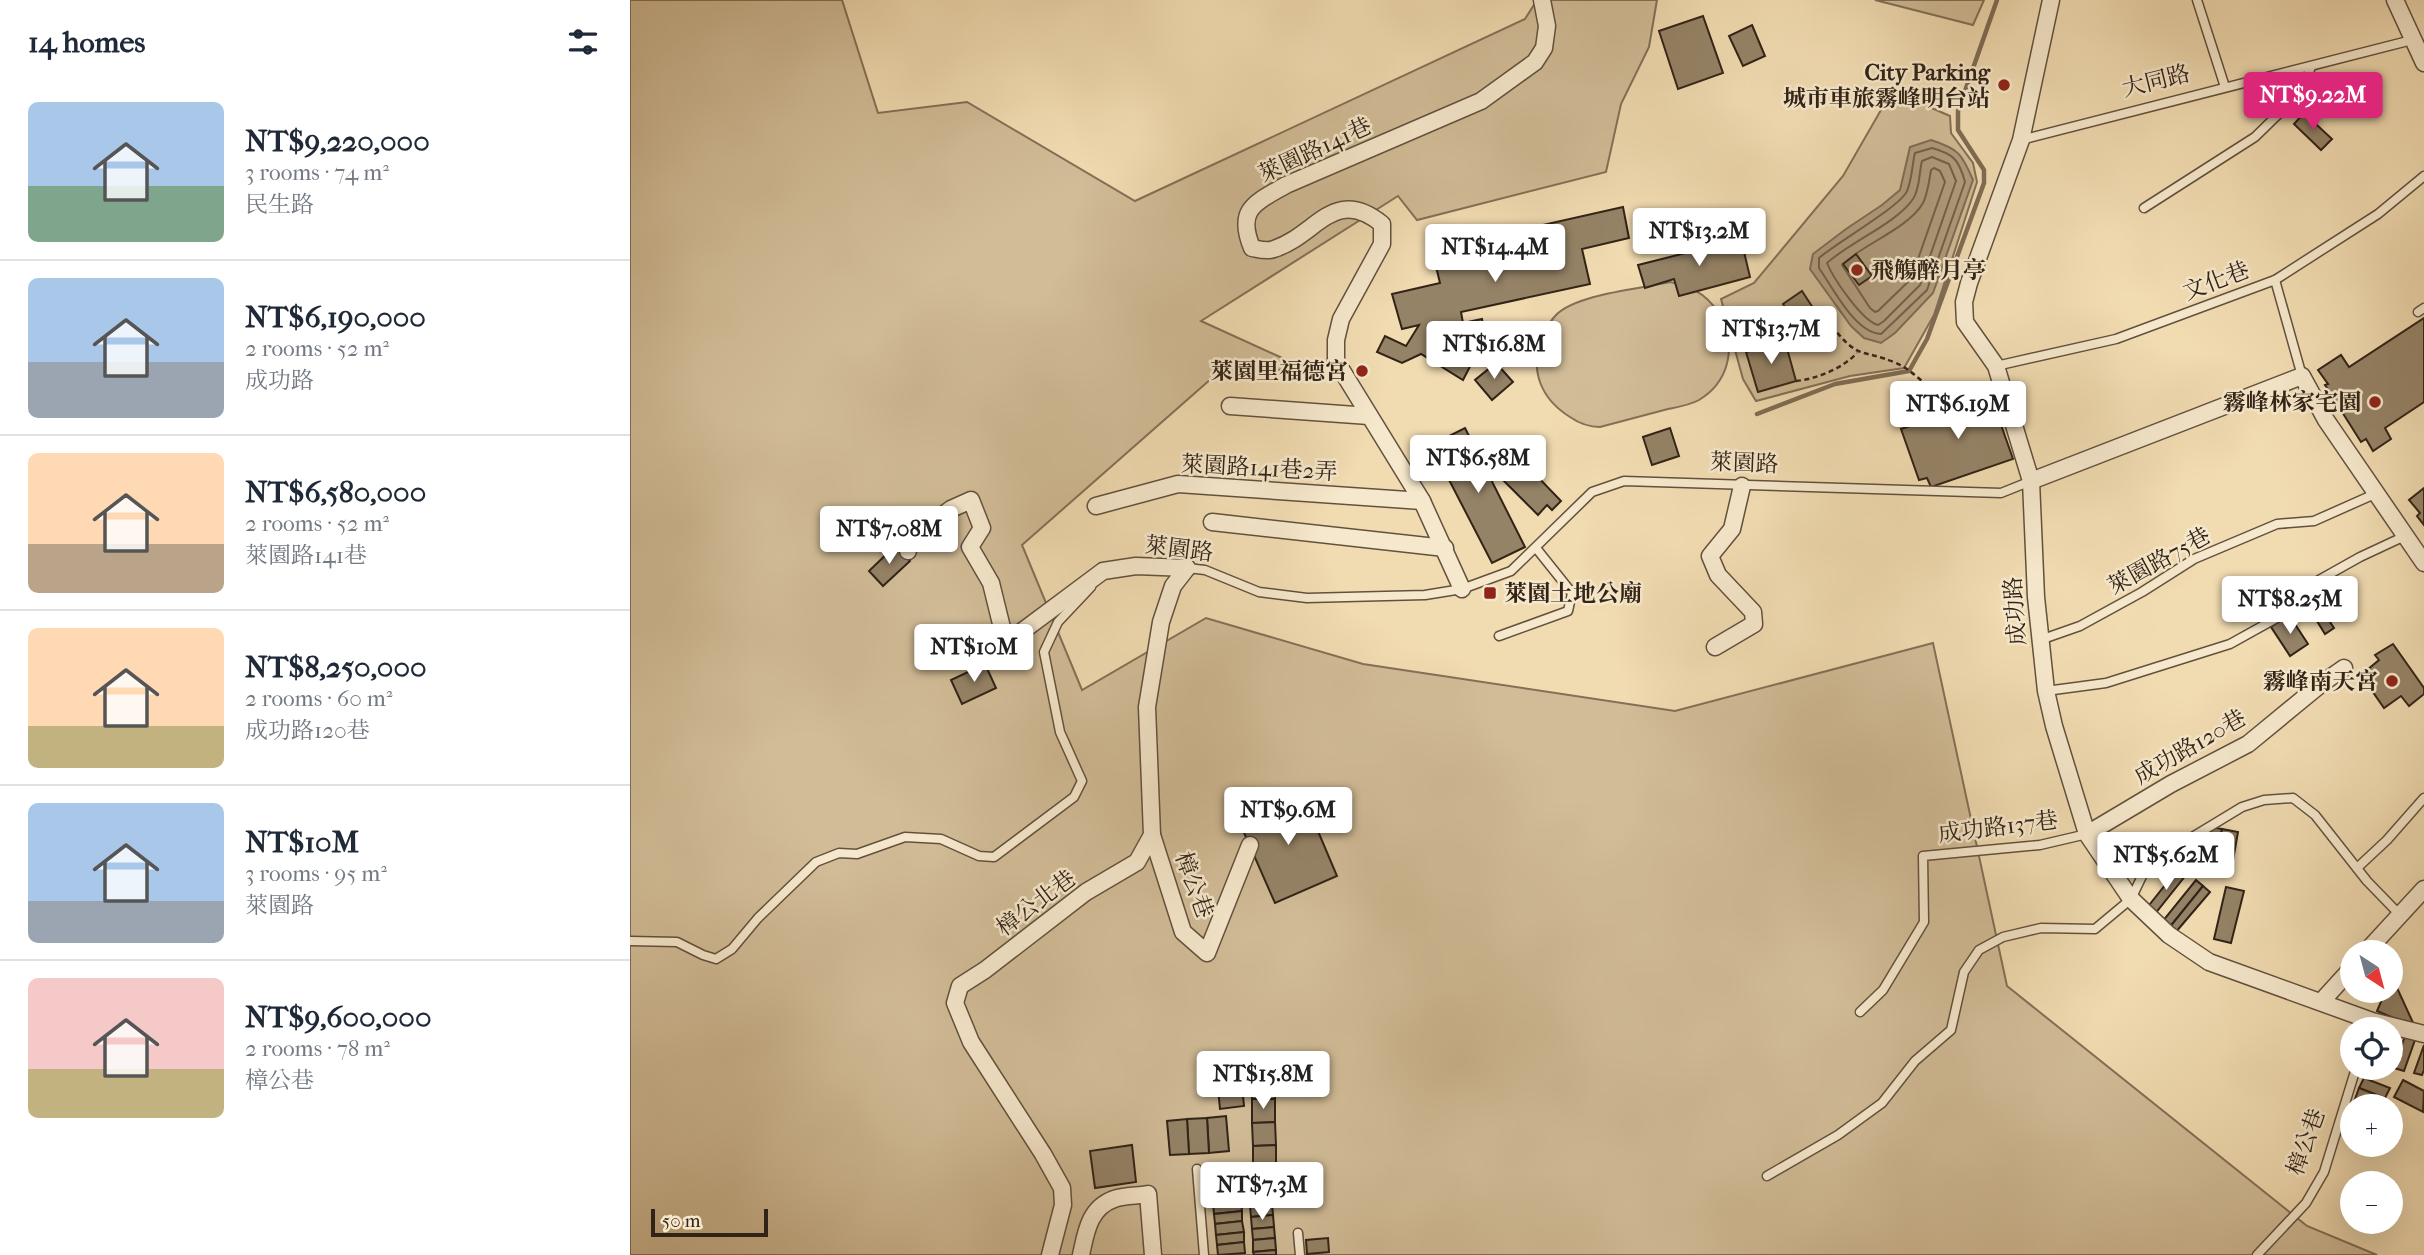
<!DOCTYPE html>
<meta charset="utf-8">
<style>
body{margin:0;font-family:"IM FELL French Canon","Noto Serif TC",serif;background:#f2f2f3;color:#1f2937;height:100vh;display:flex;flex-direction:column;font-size:26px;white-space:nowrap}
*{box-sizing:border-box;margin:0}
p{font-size:23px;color:#747a83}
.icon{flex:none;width:38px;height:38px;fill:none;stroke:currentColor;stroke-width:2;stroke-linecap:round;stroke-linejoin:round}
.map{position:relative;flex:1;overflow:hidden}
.side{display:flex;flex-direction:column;background:#fff;width:630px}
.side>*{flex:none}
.needle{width:46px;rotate:144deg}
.controls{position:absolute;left:1710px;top:940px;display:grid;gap:14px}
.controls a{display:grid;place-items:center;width:63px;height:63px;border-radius:50%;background:#fff;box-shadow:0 7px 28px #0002;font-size:35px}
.scale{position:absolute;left:21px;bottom:18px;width:117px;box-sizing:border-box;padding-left:7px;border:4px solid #322317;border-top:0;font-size:19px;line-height:24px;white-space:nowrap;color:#322317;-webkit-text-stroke:5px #f6e8cc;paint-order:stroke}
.price{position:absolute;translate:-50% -60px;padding:0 16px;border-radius:7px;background:#fff;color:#222;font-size:23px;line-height:46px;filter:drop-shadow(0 2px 4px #0008)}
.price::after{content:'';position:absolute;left:50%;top:42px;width:21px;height:16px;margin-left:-10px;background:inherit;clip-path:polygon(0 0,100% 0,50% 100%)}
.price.current{background:#db2777;color:#fff}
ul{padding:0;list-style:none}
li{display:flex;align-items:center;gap:21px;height:175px;padding:0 28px}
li+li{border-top:2px solid #e0e1e3}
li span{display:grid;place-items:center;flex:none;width:196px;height:140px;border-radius:10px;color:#555}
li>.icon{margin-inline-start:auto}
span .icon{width:84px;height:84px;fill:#fffc;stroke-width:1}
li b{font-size:30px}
h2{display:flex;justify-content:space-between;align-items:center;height:84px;padding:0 28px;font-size:30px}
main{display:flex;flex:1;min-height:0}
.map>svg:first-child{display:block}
.green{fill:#d1bc97;stroke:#827057;stroke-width:2}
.water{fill:#b09c7d;stroke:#7e6c54;stroke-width:2}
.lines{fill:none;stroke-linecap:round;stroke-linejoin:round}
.shore{stroke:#71604a;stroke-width:2}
.stream{stroke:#7e6c54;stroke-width:4.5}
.building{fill:#958367;stroke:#322317;stroke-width:2}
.service-casing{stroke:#62513e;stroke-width:11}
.minor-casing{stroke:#62513e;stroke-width:19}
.path{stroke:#322317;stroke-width:2.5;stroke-dasharray:5 3.5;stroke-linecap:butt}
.service{stroke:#f6e8cc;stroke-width:8}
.minor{stroke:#f6e8cc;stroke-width:16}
.poi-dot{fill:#8f2418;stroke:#f6e8cc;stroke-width:2.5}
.labels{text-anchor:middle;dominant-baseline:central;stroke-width:5;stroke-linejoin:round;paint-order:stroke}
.poi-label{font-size:23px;font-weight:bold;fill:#322317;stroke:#f6e8cc;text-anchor:end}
.street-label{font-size:23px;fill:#322317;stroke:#f6e8cc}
</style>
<main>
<section class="side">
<h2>14 homes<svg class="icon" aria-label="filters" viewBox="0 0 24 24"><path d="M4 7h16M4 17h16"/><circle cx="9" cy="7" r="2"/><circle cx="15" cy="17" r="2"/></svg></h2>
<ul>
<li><span style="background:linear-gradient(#a9c7e8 60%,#7fa58c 0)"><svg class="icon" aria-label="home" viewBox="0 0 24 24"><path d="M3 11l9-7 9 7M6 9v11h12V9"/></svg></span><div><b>NT$9,220,000</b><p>3 rooms · 74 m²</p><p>民生路</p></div></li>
<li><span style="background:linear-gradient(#a9c7e8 60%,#9aa5b1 0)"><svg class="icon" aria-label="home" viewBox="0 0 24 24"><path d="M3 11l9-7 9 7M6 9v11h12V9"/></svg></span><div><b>NT$6,190,000</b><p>2 rooms · 52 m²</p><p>成功路</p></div></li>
<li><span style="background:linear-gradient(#ffd9b3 65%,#b9a48a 0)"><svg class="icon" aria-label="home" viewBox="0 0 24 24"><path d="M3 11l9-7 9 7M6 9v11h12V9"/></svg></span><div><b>NT$6,580,000</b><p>2 rooms · 52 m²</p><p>萊園路141巷</p></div></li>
<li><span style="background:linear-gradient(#ffd9b3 70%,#c2b280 0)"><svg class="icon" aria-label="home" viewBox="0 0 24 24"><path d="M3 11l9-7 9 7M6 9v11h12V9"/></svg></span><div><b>NT$8,250,000</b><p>2 rooms · 60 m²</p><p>成功路120巷</p></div></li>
<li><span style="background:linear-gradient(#a9c7e8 70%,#9aa5b1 0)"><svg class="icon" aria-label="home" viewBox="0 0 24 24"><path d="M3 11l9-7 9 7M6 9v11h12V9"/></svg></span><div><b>NT$10M</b><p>3 rooms · 95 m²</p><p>萊園路</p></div></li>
<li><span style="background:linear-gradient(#f6c9c9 65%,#c2b280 0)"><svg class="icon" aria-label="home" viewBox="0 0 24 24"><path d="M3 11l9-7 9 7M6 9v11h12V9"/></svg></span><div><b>NT$9,600,000</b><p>2 rooms · 78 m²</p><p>樟公巷</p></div></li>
</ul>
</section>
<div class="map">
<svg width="1794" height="1255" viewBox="0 0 1794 1255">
<rect width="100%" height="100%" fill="#f1dbb1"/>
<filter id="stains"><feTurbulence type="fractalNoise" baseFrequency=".00286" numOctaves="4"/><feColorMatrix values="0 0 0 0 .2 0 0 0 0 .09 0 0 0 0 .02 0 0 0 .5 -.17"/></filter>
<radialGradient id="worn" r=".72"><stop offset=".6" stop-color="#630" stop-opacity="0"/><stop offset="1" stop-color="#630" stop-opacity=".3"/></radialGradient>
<g class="green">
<polygon points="0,0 212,0 248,113 337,102 505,201 895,19 907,0 1027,0 1019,47 991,104 976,172 787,220 768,196 571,321 672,367 582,378 392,545 452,690 576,618 733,664 1045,711 1303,643 1377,986 1677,1226 1747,1255 0,1255"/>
<polygon points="1245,0 1354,0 1343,25"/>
<polygon points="1272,95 1320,116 1321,133 1343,163 1347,182 1304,315 1274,368 1220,376 1126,401 1113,379 1091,299 1124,283 1213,176 1251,110"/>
<path d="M1040,282C1065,286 1082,298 1093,321C1106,352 1097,383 1069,400C1060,405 1048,407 1038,409C1015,415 993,421 970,427C958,427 950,424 940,417C911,399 899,370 912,338C916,330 919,322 926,315C947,294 1009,289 1040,282Z"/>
</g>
<path class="water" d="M1301,140C1329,149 1332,154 1343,180L1303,293L1265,333L1251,343L1234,338L1221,326L1180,269L1183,254L1216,229L1252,205L1270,190L1280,147Z"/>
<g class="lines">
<g class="shore">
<path d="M1302,148C1324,154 1329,160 1335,182L1297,290L1251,334C1225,333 1203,288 1189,268V258C1206,243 1271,206 1277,191C1282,180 1282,165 1285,153Z"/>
<path d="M1302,157L1319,164L1326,181L1290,285L1254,321L1248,325C1232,321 1203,278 1197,263C1220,242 1267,223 1283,199C1290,189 1289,172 1292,161Z"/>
<path d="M1212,265L1240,308L1245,312L1248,311L1281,279L1315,182L1310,171L1304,168L1301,170C1299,181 1298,193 1293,203C1281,224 1247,239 1227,253"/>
</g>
<polyline class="stream" points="1127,414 1205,384 1279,371 1297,339 1354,183 1354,170 1328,130 1328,111 1367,0"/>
</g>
<g class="building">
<polygon points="1073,16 1093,73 1048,89 1029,31"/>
<polygon points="1122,25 1135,56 1113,66 1099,36"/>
<polygon points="1674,113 1702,139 1691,150 1664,124"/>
<polygon points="993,207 999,238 952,249 960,284 831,312 833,323 852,319 857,351 847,353 833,380 791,354 772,363 747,352 755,336 776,346 789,325 772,329 762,294 810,283 802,250"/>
<polygon points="1111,239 1120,277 1049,296 1044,279 1015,288 1008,265"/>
<polygon points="1226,254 1242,276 1229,285 1213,264"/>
<polygon points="1172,291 1185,311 1166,324 1153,304"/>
<polygon points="1794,318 1794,402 1755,428 1761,439 1743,451 1736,439 1731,442 1695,385 1698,384 1688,370 1711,355 1719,367"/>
<polygon points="1155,341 1166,381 1128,392 1116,352"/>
<polygon points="866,363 883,382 862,400 845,380"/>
<polygon points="1333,392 1337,402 1352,397 1353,400 1363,402 1383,459 1301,487 1297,478 1289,480 1271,429 1310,416 1309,411 1323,406 1320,396"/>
<polygon points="835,428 895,547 862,563 801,445"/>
<polygon points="1040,428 1049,456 1022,465 1013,437"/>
<polygon points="874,446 879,447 931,501 922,510 917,505 908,515 855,462 868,448"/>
<polygon points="1794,488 1794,525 1787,516 1790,513 1779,500"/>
<polygon points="265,546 280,561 253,586 239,571"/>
<polygon points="1682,595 1704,628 1695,634 1674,600"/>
<polygon points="1659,615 1678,644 1660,656 1641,627"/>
<polygon points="1763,644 1794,688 1794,694 1779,706 1771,696 1754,708 1731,675 1749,660 1745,655"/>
<polygon points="355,664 366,688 332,704 321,680"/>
<polygon points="671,791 707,876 645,903 608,819"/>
<polygon points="1580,827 1592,829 1586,863 1574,861"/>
<polygon points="1592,829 1608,832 1602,866 1586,863"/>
<polygon points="1548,869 1556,875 1524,915 1516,909"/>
<polygon points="1566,880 1573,886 1539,928 1532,922"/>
<polygon points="1573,886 1580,892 1545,933 1539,928"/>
<polygon points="1596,887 1614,891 1601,943 1584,939"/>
<polygon points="1762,977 1785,1027 1747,1011 1756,990 1760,990"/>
<polygon points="1776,1033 1786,1037 1774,1071 1764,1068"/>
<polygon points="1794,1045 1794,1070 1792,1075 1784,1073"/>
<polygon points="611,1076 614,1106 590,1109 587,1078"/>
<polygon points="621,1076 644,1076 645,1099 622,1099"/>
<polygon points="1734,1078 1760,1088 1755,1098 1729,1088"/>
<polygon points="1773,1080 1794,1091 1793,1112 1764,1097"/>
<polygon points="1729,1088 1755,1098 1752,1106 1722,1107"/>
<polygon points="622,1099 645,1099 645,1122 622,1123"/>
<polygon points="596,1116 599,1151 579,1153 577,1118"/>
<polygon points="577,1118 579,1153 559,1154 557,1119"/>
<polygon points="557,1119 559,1154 540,1155 537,1121"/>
<polygon points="645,1122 646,1145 623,1146 622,1123"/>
<polygon points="502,1145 506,1182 465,1188 460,1151"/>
<polygon points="646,1145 646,1168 623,1169 623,1146"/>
<polygon points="646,1168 647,1192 624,1192 623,1169"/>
<polygon points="608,1169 609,1180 581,1182 580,1172"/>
<polygon points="609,1180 610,1190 582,1193 581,1182"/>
<polygon points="610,1190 611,1201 583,1203 582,1193"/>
<polygon points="611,1201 612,1211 584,1214 583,1203"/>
<polygon points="642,1204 643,1215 621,1217 620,1206"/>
<polygon points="612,1211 612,1221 585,1224 584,1214"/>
<polygon points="643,1215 644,1227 622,1229 621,1217"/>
<polygon points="612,1221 614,1232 586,1235 585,1224"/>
<polygon points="644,1227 645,1238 623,1240 622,1229"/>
<polygon points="614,1232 614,1242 587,1245 586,1235"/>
<polygon points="645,1238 646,1250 623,1252 623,1240"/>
<polygon points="698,1238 699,1252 677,1254 676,1240"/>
<polygon points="614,1242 615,1253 588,1255 587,1245"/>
<polygon points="646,1250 646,1255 624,1255 623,1252"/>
</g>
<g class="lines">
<g class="service-casing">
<g id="service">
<polyline points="1567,0 1595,87"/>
<polyline points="1391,140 1782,40"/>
<polyline points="1514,208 1625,137 1671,92 1681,67"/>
<polyline points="1645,280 1672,376"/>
<polyline points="1788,312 1794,308"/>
<polyline points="1366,366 1486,339 1645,280 1748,214 1794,176"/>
<polyline points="557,568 575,570 629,592 677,598 795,595 832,589 881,571 962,492 994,481 1371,493 1401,481"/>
<polyline points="869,636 938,611 942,593 906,548"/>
<polyline points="1410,640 1450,626 1512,592 1564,559 1647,524 1684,521 1747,493"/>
<polyline points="1416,691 1476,683 1600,644 1663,609 1673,589 1730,557 1775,536"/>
<polyline points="1727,868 1757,840 1794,798"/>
<polyline points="0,941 47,942 73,955 86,959 102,949 128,918 186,862 209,853 227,854 275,837 311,839 349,856 364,857 444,797 452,781 430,732 414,652 428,622 461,587"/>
<polyline points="1230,1012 1253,990 1294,922 1293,856 1410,845 1457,834"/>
<polyline points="567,1169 574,1255"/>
<polyline points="1137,1176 1208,1135 1252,1103 1285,1061 1321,1030 1334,972 1349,950 1373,937 1411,928 1465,929 1501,899 1513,874 1546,847 1612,807 1634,800 1663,798 1685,815 1737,881 1769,914"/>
<polyline points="668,1233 670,1255"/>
<polyline points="1627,1255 1676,1203 1694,1172 1726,1068"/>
</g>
</g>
<g class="minor-casing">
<g id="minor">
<polyline points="1421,0 1391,140 1339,283 1334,302 1335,322 1366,366 1401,481 1406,597 1416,691 1424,726 1457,834 1501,899 1539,935 1579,962 1742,1021 1794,1034"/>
<polyline points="1765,0 1794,63"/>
<polyline points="600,406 739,416"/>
<polyline points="1401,481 1672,376 1696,420 1794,563"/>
<polyline points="466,506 548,484 792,501"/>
<polyline points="582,522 815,548"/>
<polyline points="278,551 277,530 309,518 321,509 341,500 352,528 340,547 361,583 376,644"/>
<path d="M832,589L792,501L706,361V340L711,319L752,244V224C704,185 687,235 644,249C637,252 628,249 622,248C606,209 625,203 656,185L851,101L905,62L914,48L917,26L912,0"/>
<polyline points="1085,647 1124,624 1123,612 1088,575 1080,556 1102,529 1112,486"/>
<polyline points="355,659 473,571 506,566 557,568"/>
<polyline points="1457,834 1541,784 1618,744 1691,684 1714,668"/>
<polyline points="522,835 553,932 577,953 620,845"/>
<polyline points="1736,952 1794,889"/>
<polyline points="1691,1002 1722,968"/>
<polyline points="420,1255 433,1205 432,1188 413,1154 341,1042 325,1003 330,986 355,970 456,892 507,862 522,835 517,707 531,622 543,586 557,568"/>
<path d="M451,1255C456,1232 459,1208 484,1199C494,1195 508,1196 518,1194L523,1255"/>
</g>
</g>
<g class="path">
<path d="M1202,326C1229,361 1231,348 1266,363C1280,369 1294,383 1305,393"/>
<path d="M1166,381C1187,379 1213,368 1227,353"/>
</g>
<use href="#service" class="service"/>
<use href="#minor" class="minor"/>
</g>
<g class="poi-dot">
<circle cx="1374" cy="85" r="7"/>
<circle cx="1227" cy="270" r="7"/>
<circle cx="732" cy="371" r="7"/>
<circle cx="1745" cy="402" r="7"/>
<rect x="853" y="586" width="14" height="14" rx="3.5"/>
<circle cx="1762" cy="681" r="7"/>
</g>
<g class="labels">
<g class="poi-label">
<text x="1360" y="72">City Parking<tspan x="1360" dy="26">城市車旅霧峰明台站</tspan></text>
<text x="1241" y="270" text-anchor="start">飛觴醉月亭</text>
<text x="718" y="371">萊園里福德宮</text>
<text x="1731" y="402">霧峰林家宅園</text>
<text x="874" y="593" text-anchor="start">萊園土地公廟</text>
<text x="1748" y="681">霧峰南天宮</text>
</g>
<g class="street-label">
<text transform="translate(1526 81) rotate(-14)">大同路</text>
<text transform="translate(685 150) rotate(-25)">萊園路141巷</text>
<text transform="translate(1586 281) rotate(-21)">文化巷</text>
<text transform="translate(1114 463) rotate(2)">萊園路</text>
<text transform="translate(629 468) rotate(3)">萊園路141巷2弄</text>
<text transform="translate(549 549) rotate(7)">萊園路</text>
<text transform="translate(1529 561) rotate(-29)">萊園路75巷</text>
<text transform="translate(1385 611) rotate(-94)">成功路</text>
<text transform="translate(1560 747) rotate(-30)">成功路120巷</text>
<text transform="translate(1368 827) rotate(-7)">成功路137巷</text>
<text transform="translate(564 885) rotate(70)">樟公巷</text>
<text transform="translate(406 903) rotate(-37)">樟公北巷</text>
<text transform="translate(1676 1142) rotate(-70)">樟公巷</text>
</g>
</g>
<rect width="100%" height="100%" filter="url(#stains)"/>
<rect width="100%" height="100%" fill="url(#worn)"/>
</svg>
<div class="controls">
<a><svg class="needle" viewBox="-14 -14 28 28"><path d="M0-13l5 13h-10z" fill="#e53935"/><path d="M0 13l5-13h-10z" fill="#747a83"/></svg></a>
<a><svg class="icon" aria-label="locate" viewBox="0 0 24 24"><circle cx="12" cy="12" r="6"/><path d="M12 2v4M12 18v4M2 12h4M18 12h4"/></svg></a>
<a>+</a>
<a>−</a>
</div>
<div class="scale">50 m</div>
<b class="price current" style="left:1683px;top:132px">NT$9.22M</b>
<b class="price" style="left:1069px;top:268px">NT$13.2M</b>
<b class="price" style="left:865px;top:284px">NT$14.4M</b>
<b class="price" style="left:1141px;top:366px">NT$13.7M</b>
<b class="price" style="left:864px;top:381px">NT$16.8M</b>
<b class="price" style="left:1328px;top:441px">NT$6.19M</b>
<b class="price" style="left:848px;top:495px">NT$6.58M</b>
<b class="price" style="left:259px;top:566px">NT$7.08M</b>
<b class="price" style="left:1660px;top:636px">NT$8.25M</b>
<b class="price" style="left:344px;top:684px">NT$10M</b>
<b class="price" style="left:658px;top:847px">NT$9.6M</b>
<b class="price" style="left:1536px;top:892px">NT$5.62M</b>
<b class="price" style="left:633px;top:1111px">NT$15.8M</b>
<b class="price" style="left:632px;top:1222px">NT$7.3M</b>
</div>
</main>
